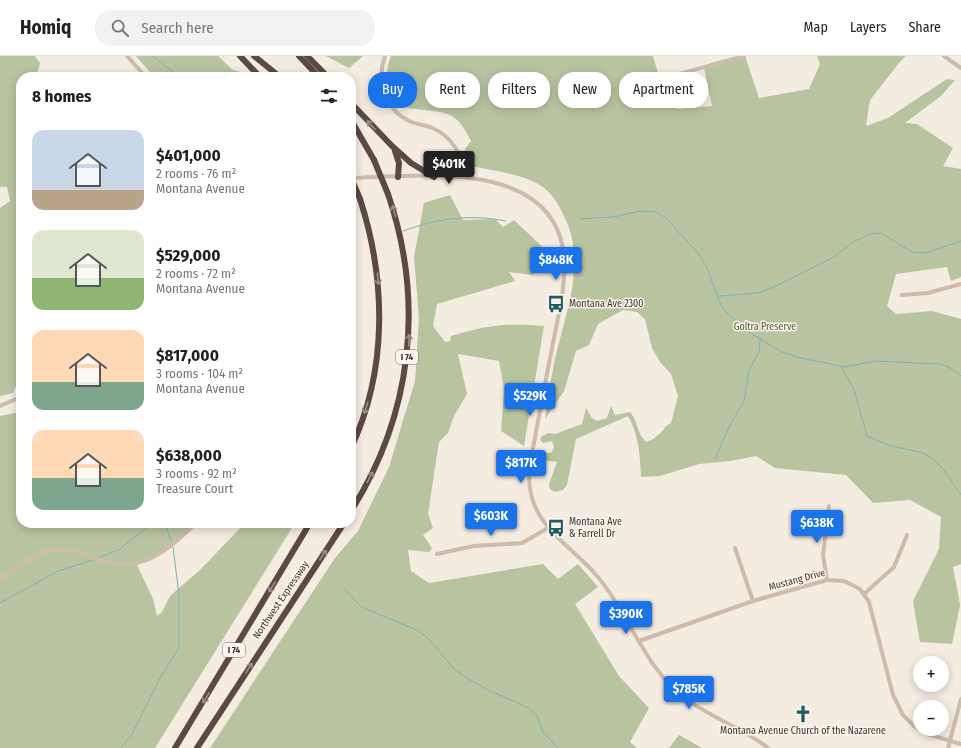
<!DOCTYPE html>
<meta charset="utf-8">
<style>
body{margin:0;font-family:"Fira Sans Condensed",sans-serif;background:#f2f2f2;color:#202124;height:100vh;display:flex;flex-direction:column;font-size:15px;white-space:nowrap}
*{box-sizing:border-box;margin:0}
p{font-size:13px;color:#757577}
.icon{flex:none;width:22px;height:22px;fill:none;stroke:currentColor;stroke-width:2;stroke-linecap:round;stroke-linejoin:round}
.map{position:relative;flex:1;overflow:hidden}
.drawer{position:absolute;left:16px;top:16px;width:340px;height:456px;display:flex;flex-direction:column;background:#fff;border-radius:16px;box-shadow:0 2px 10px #0003}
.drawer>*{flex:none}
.top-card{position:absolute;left:368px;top:16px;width:380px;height:36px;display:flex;gap:8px}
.tools{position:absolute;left:913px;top:600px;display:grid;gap:8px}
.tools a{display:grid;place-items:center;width:36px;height:36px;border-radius:50%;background:#fff;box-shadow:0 2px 10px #0003;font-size:20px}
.price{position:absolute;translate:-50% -34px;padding:0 9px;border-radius:4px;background:#1a73e8;color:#fff;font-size:13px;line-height:26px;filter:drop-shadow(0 1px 2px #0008)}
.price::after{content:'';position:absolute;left:50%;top:24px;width:12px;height:9px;margin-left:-6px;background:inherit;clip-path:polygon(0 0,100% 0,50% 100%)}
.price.selected{background:#222;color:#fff}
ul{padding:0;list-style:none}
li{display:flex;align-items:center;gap:12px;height:100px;padding:0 16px}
li span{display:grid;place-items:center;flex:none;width:112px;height:80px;border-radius:12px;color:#555}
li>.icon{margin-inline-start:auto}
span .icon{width:48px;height:48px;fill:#fffc;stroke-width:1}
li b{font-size:17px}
h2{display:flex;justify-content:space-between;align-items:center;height:48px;padding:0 16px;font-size:17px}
.chip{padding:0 14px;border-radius:16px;background:#fff;box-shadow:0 2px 10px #0003;font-size:14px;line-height:36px}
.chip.selected{background:#1a73e8;color:#fff}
header{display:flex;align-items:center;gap:24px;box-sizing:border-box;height:56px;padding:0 20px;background:#fff;border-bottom:1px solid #e0e0e0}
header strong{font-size:19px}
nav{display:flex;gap:22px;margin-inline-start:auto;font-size:14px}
.search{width:280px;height:36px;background:#f2f2f2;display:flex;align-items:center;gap:10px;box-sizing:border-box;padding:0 14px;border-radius:16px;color:#757577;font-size:15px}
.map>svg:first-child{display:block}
.green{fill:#b8c4a0}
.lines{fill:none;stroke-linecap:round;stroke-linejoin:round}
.stream{stroke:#7fb0b2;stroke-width:1}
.minor{stroke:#cdbbac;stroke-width:4}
.highway{stroke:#5c4a42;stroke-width:6}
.highway-bridge{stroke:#5c4a42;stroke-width:6}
.oneway{stroke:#9c8e87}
.labels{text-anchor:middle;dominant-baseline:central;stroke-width:3;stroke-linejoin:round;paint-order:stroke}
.shield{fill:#fbf5ee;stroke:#756b66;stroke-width:1}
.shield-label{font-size:9px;font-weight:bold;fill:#3b302b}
.poi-label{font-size:10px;fill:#3b302b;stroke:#fbf5ee;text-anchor:start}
.park-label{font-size:10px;fill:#4a5a2e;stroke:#fbf5ee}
.street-label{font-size:10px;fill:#3b302b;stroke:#fbf5ee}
</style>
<header>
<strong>Homiq</strong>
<div class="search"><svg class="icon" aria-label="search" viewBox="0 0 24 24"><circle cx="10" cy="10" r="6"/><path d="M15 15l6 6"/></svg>Search here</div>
<nav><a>Map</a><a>Layers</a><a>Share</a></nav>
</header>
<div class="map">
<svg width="961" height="692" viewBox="0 0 961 692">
<rect width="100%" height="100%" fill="#f4ebe1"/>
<g class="green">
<polygon points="0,0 35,0 40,7 36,21 21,21 21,318 13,337 0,340 0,152 10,145 7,131 0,131"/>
<polygon points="136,0 218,0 233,14 249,18 251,21 183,21 180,18 154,21"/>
<polygon points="326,0 363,0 349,12"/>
<path d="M391,0H653L660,24L677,53L712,50L704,12L745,0L759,42L809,33L820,8L817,0H906L899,7L870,44L866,70L888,62L947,23L955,24L941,40L905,67L917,68L953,92L943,110L961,113V221L951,225L947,211L896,218L887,250L896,258L932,255L961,263V508L953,511L960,549L952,588L920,586L913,545L939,493L941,461L910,444L873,447L846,419L775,412L756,400L730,405L699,408L660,420L641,421C640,399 639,379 628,360L576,383L567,429L563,434L555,436L550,433L549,428L557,406L548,405L537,401L538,396L551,397L554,391L552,385L543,387L540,384L542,380L548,377L555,378L582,368L586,352L592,362L597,365L607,362L611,350L615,359L630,356C638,365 637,378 646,386C652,385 663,376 665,371L671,367L678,340L671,318L660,306L652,292L645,263L637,256L623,254L598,268L589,289L576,295L564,335L545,363C548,344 550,326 554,308C564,260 588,208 564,160C559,149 553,139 543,131C522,117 494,115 470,110L465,93L471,85C466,75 460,64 450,59C435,53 419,55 404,51C385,45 384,15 391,0Z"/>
<path d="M450,139L463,164L495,163L503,171L514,164L547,195L533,219L509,216L515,225L437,248L433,270L445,286L450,285L451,280C488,269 506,267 544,270L524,390L501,375L504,333L499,305L458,298L467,338L454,360L448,377L439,386L428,458L433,472L423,479L432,492L429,496L408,494L411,515L429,527L543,508L558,523L578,508L598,531L575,548L619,620L649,652L630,686L637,692H210L335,502L358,475L389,411L415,325L419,263L414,201L424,147Z"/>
<polygon points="21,356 21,467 196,467 152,503 137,509 153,543 157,560 162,556 170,540 200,514 245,467 295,467 155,692 0,692 0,360"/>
<polygon points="679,679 702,692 669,692"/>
</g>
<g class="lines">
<g class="stream">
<polyline points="153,0 179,21"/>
<polyline points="579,163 613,161 640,155 657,156 667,163 697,196 706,210 721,249 727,257 752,278 782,296 796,301 845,311 875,305 940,308 949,311 961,320"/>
<path d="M403,175C439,162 469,158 506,165"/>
<polyline points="719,240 758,237 776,230 834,201 853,186 870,178 881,177 912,196 926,197 961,185"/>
<polyline points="841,311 854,333 867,380 888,389 923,397 933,403 945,415 961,439"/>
<polyline points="715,403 729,371 744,345 749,314 759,296 760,284"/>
<polyline points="165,467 172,488"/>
<polyline points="98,502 120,493 152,467"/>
<polyline points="345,533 361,551 417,574 430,584 452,611 465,621 486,633 529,652 537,660 543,676 558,692"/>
<polyline points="0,547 58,515 93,504"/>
<polyline points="121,692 131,680 161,620 179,592 179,539 173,491"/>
</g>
<g class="minor">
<polyline points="127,0 146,21"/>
<path d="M385,0C376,25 385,53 409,65C416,68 423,69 430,71C451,79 464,99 463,121"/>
<polyline points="944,0 961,12"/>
<polyline points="676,19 744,0"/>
<path d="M351,122C420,120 554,102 564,200C566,214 563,228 562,242C553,287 544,331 536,376C533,394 527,414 530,433C536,473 573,491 597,520C630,558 644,612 685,642C711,662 743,672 768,692"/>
<polyline points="902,239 928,237 961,228"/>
<polyline points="0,350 21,341"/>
<polyline points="735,492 753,545"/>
<polyline points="437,498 474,490 522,487 548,472"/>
<path d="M0,523C17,512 35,496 56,493C72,492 86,499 100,504C141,519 168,494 196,467"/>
<polyline points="827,524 823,499 829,450"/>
<polyline points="864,538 894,511 907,479"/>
<polyline points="639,585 753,545 827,524 844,525 860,533 869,546 893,639 903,659 914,670 927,678 961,688"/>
<polyline points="948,692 961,643"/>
</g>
<g class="highway">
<polyline points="240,0 260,21"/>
<polyline points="254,0 280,21"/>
<polyline points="299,0 319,21"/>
<polyline points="307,0 328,21"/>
<polyline points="351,47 392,90 411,107 434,121"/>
<polyline points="351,64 374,104"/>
<polyline points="395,95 399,107 398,121"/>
<path d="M351,392C388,314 386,223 360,143"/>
<path d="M351,455C412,359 425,246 388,138"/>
<polyline points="175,692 310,467"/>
<polyline points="197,692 344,467"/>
</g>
<g class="highway-bridge">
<polyline points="374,104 388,138"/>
<polyline points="351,122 360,143"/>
</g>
</g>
<defs><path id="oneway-shaft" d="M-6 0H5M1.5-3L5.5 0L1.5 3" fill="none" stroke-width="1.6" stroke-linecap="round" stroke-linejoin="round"/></defs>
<g class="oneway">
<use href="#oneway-shaft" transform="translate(371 69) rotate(-133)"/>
<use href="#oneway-shaft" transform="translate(394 155) rotate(-105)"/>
<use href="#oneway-shaft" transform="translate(378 223) rotate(84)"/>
<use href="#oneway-shaft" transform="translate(409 284) rotate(-87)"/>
<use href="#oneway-shaft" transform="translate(366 352) rotate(107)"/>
<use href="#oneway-shaft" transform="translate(370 421) rotate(-62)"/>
<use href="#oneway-shaft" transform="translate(323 499) rotate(-57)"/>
<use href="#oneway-shaft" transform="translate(272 531) rotate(121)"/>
<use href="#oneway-shaft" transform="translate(249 612) rotate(-57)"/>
<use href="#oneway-shaft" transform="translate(206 642) rotate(121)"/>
</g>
<defs>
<g id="bus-bare" transform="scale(1.38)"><path d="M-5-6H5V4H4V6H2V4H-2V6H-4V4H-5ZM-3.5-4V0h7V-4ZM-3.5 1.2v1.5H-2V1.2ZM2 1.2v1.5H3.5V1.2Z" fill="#1f5a5e" stroke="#fbf5ee" stroke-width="2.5" paint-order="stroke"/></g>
<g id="church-bare" transform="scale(1.38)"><path d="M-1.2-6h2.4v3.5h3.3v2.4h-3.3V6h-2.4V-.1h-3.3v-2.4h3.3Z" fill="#1f5a5e" stroke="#fbf5ee" stroke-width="2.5" paint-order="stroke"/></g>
</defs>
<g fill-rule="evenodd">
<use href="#bus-bare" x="556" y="248"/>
<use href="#bus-bare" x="556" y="472"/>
<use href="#church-bare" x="803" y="658"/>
</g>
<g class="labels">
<g class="shield">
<rect x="396" y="294" width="22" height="14" rx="3"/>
<rect x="223" y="587" width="22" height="14" rx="3"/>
</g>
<g class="shield-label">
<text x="407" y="301">I 74</text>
<text x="234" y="594">I 74</text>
</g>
<g class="poi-label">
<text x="569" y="248">Montana Ave 2300</text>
<text x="569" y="466">Montana Ave<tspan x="569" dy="12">&amp; Farrell Dr</tspan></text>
<text x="803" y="675" text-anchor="middle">Montana Avenue Church of the Nazarene</text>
</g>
<g class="park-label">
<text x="765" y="271">Goltra Preserve</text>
</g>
<g class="street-label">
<text transform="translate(797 524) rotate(-15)">Mustang Drive</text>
<text transform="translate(281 544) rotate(-56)">Northwest Expressway</text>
</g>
</g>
</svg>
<div class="tools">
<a>+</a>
<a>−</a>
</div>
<b class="price selected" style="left:449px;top:129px">$401K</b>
<b class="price" style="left:556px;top:225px">$848K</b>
<b class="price" style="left:530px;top:361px">$529K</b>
<b class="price" style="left:521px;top:428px">$817K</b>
<b class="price" style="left:491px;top:481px">$603K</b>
<b class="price" style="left:817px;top:488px">$638K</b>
<b class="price" style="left:626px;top:579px">$390K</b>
<b class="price" style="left:689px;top:654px">$785K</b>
<div class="top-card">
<a class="chip selected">Buy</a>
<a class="chip">Rent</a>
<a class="chip">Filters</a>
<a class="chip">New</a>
<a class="chip">Apartment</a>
</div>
<section class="drawer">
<h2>8 homes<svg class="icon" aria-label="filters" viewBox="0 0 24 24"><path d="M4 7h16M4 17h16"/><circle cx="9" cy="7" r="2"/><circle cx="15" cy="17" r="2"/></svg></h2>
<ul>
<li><span style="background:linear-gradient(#c9d6e8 75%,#b9a48a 0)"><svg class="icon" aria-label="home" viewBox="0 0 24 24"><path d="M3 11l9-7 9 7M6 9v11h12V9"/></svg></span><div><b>$401,000</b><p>2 rooms · 76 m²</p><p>Montana Avenue</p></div></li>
<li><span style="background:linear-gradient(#dfe7d0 60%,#8fb573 0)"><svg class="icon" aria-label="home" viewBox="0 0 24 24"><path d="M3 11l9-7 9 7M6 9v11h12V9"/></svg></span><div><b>$529,000</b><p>2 rooms · 72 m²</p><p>Montana Avenue</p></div></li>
<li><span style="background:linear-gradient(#ffd9b3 65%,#7fa58c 0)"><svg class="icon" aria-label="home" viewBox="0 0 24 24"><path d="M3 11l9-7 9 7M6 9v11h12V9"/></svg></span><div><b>$817,000</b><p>3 rooms · 104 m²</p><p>Montana Avenue</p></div></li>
<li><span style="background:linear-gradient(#ffd9b3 60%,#7fa58c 0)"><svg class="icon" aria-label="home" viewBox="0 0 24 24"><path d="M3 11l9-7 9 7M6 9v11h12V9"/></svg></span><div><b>$638,000</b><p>3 rooms · 92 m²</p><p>Treasure Court</p></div></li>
</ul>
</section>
</div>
